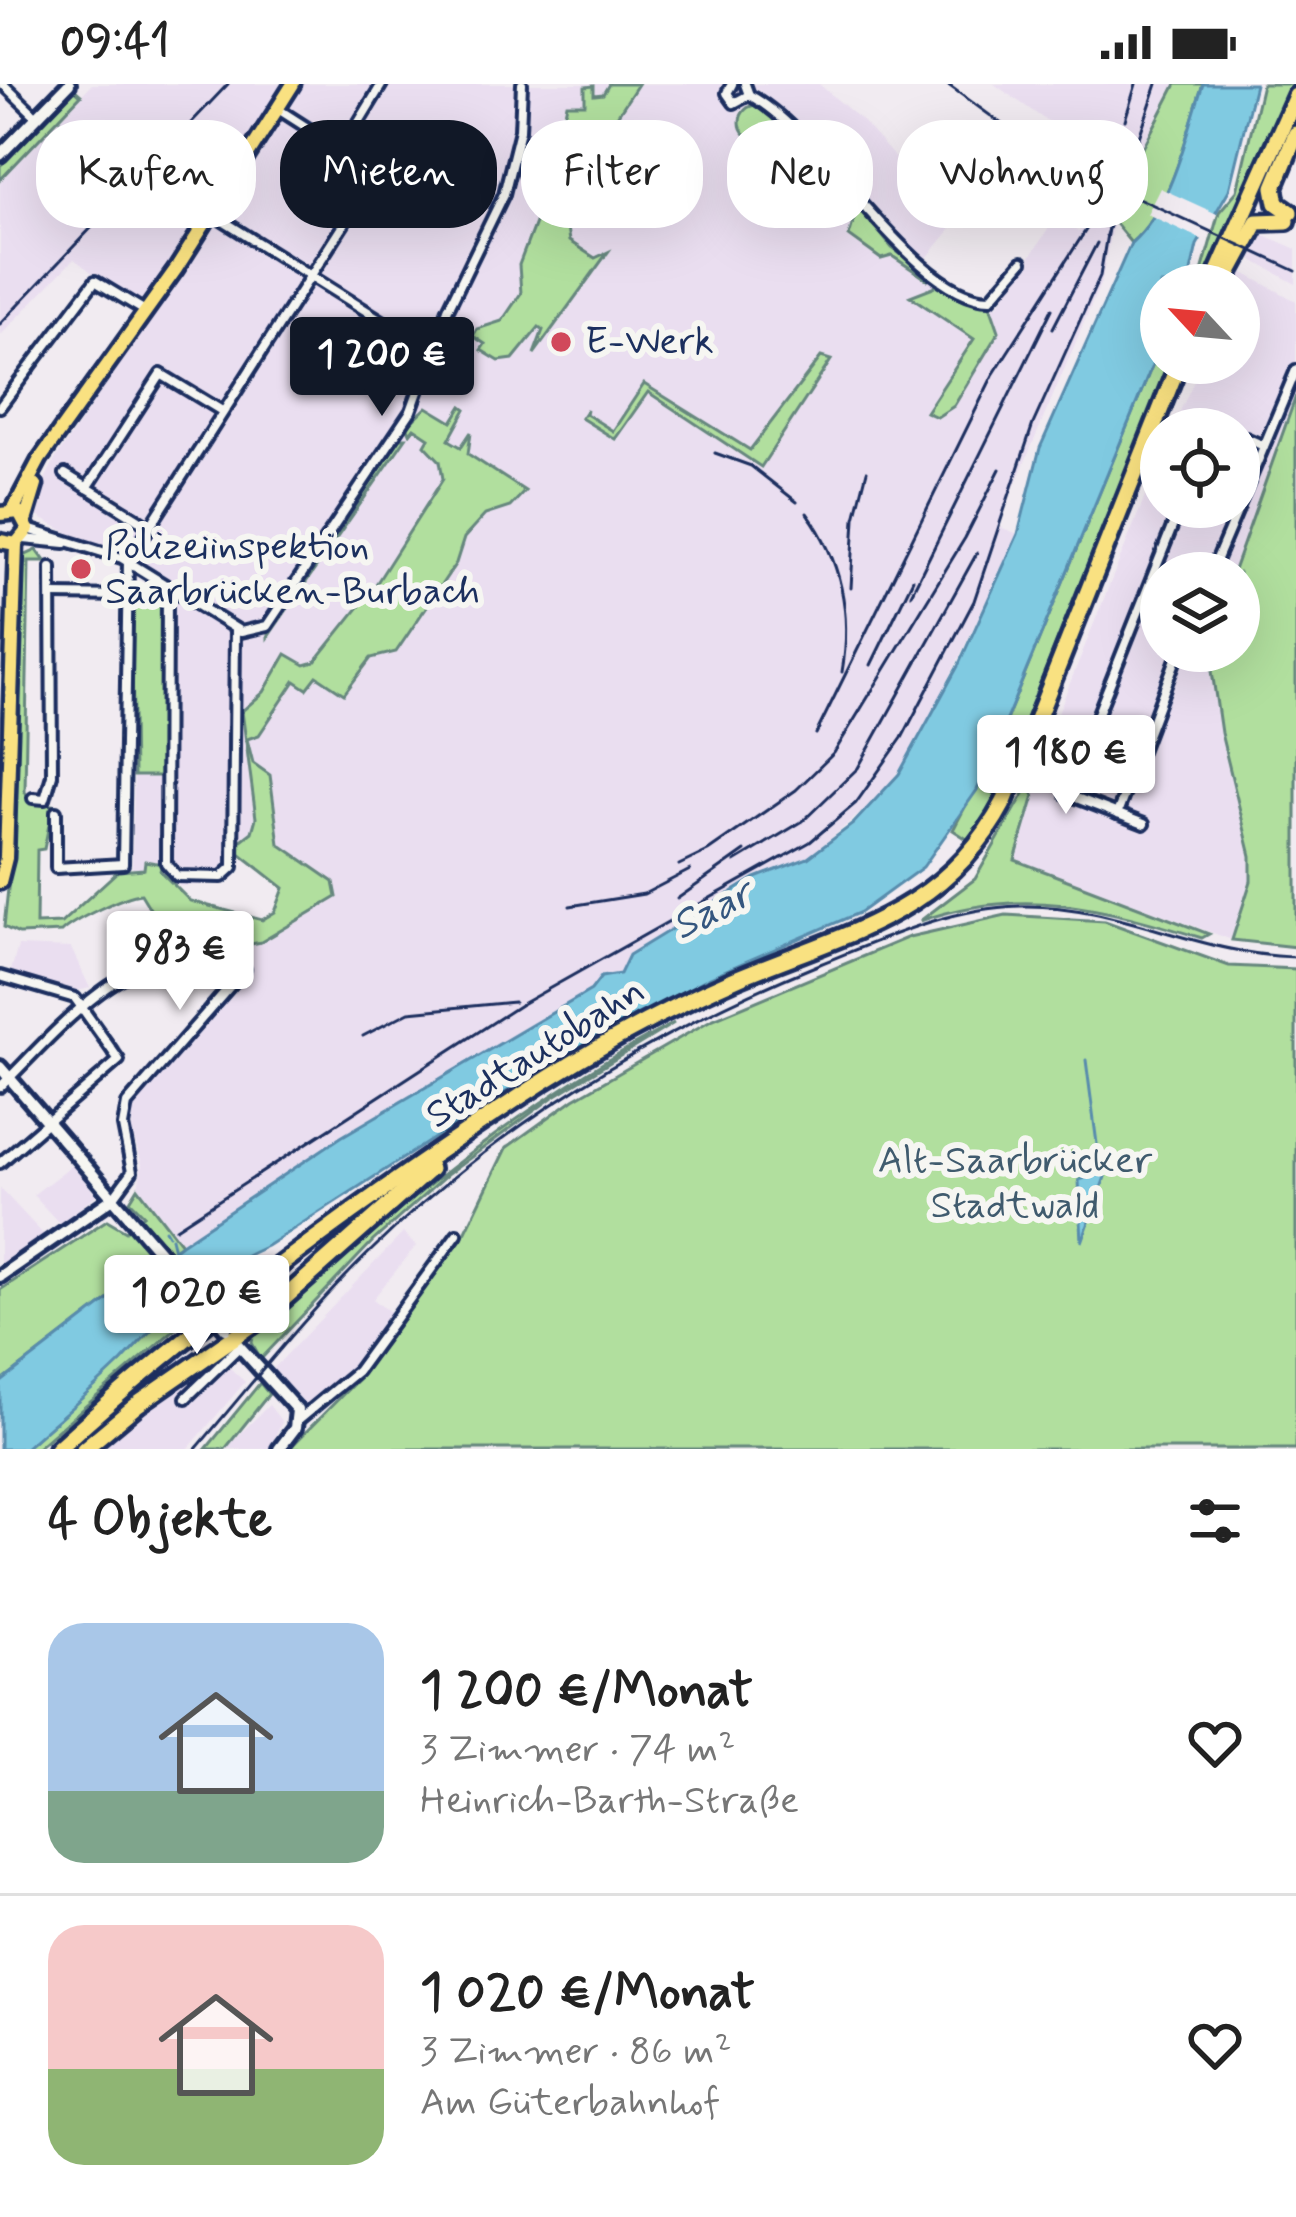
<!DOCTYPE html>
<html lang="de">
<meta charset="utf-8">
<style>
body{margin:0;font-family:Mynerve,sans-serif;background:#f6f6f6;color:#222;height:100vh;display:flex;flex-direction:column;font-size:45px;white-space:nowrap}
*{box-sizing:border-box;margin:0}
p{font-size:39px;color:#767676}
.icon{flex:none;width:66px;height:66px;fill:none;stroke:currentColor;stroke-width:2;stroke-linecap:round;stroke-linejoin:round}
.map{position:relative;height:1365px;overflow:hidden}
.panel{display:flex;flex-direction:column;background:#fff;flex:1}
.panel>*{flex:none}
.top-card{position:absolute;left:36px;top:36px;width:1224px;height:108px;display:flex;gap:24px}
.needle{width:78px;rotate:296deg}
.tools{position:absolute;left:1140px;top:180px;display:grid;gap:24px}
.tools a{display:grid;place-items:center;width:120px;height:120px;border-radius:50%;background:#fff;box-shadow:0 12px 48px #0002;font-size:60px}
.price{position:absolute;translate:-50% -102px;padding:0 27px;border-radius:12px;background:#fff;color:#222;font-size:39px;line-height:78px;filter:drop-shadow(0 3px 6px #0008)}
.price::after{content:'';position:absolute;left:50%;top:72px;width:36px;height:27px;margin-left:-18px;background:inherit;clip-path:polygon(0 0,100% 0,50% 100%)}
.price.active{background:#111827;color:#fff}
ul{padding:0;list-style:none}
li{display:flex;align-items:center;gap:36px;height:300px;padding:0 48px}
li+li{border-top:3px solid #e0e0e0}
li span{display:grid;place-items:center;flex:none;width:336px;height:240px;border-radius:36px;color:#555}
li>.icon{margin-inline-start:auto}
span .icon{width:144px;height:144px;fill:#fffc;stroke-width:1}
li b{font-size:51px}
h2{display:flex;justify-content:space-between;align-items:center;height:144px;padding:0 48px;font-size:51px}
.pill{padding:0 42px;border-radius:48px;background:#fff;box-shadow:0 12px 48px #0002;font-size:42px;line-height:108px}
.pill.active{background:#111827;color:#fff}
.status{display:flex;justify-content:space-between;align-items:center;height:84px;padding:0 60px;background:#fff;direction:ltr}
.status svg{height:33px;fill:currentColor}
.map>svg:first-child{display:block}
.built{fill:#eadef0}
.green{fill:#b1df9e;stroke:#66877e;stroke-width:3}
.water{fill:#80cae1;stroke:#588cad;stroke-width:3}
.pier{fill:#f1ebf1}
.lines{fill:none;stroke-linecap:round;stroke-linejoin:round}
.stream{stroke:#588cad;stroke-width:3}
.street-casing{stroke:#1b2f5e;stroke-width:16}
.secondary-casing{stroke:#1b2f5e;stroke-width:20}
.primary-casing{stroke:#1b2f5e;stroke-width:21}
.highway-casing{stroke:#1b2f5e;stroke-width:24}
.street{stroke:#f6f6f2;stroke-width:8}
.secondary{stroke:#f6f6f2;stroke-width:10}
.primary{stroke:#f9e181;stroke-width:12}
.highway{stroke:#f9e181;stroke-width:15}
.rail{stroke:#1b2f5e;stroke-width:3}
.secondary-bridge-casing{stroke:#1b2f5e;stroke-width:20;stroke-linecap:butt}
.secondary-bridge{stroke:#f6f6f2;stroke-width:10}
.poi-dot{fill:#d1495b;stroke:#f6f6f2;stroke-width:4.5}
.labels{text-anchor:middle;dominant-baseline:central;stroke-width:12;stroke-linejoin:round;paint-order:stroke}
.poi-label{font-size:39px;fill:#1b2f5e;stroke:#f6f6f2;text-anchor:start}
.street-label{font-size:39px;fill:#1b2f5e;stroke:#f6f6f2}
.park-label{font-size:39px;fill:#405b6e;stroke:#f6f6f2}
.water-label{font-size:42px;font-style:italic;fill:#34567f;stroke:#f6f6f2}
</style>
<div class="status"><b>09:41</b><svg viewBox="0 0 49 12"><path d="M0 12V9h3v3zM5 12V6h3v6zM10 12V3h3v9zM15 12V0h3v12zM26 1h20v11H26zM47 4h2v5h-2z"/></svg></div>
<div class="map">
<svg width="1296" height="1365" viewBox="0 0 1296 1365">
<rect width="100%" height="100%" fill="#f1ebf1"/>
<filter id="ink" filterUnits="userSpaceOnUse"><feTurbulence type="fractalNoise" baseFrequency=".00833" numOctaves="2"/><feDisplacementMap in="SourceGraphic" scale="24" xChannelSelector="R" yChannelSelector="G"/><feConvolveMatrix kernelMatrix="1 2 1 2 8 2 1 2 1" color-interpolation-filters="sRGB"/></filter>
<g filter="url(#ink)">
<g class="built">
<polygon points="92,0 819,0 860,35 955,140 926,175 902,158 826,69 756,4 752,18 829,88 900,171 968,217 998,221 1055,135 1079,148 1125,48 1108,40 1099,61 1044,35 994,0 1176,0 1132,85 1113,137 1102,196 1002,432 1000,443 1018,450 916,664 878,714 808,774 755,794 620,890 601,893 591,906 341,1053 181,1160 138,1104 142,1080 132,1048 133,1024 243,897 217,867 261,858 333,798 279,760 255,736 252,748 239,758 235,791 226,799 180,802 160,787 132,785 134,692 170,691 172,506 35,431 37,411 57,372 152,233 74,175 0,252 0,96"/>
<polygon points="1260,149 1296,165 1296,200 1249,174"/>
<polygon points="1242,188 1296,217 1296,312 1233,489 1161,489 1161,567 1212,567 1221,649 1251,772 1251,797 1232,856 1015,776 1014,769 1041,671 1161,373 1161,423 1239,423 1239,345 1172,345 1202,279 1239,279 1236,201"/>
<polygon points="18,862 71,864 90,904 72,908 16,894 10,890"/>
<polygon points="72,1081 96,1111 60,1140 33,1111"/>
<polygon points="0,1104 44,1151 0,1181"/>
<polygon points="403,1149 416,1162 373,1215 393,1230 353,1285 309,1324 272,1286"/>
<polygon points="216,1271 245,1298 188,1365 95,1365 131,1331"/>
<polygon points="269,1321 282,1338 269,1365 225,1365"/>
</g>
<g class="green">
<polygon points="609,0 638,0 617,32 590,40 548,141 557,145 565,131 569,157 595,174 608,168 534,270 543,246 539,243 513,275 499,277 481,266 485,260 473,252 477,245 502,237 521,209 519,181 547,107 567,20 585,20 585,3 594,2 594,11 603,10"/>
<path d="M1176,0H1203C1186,51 1173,122 1131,159L1113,137L1132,85Z"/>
<polygon points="1262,0 1295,0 1203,201 1188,201 1193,190 1201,191 1219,128 1237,107"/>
<polygon points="74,5 81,11 0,96 0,82"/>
<circle cx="757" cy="38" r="17"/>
<polygon points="787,47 843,105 840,110 827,102 830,96 776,67"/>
<polygon points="1011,86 1091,128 1084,141 1059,127 1062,120 1017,101"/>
<polygon points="851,113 892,164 933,194 928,196 892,172 881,175 849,152 856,128 847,116"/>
<polygon points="941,200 968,217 990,221 999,247 954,322 937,333 926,328 974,255 910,212"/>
<polygon points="1161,260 1161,279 1169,279 983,741 970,757 953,746 990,675"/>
<polygon points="821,273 831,276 761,383 648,308 615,355 581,334 587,325 586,330 613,347 644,300 750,366"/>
<polygon points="1296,312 1296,863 1232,856 1251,797 1251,772 1221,649 1210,573 1212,567 1239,567 1239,489 1233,489"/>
<path d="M462,322L466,325L449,356L461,363L471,348L468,370L525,407L510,423L485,431L464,454L456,479L396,568L371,574L344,610L317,592L307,605L295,597L259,651L247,655L253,679L270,691L279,760L334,798L337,813L261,858L180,874L141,810C125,811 72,837 61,848L19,850L4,843L13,757L24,472L37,466L45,477H29L25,708L31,719L53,721L44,765L37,766L36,840L61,839L118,787L144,785L145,777L162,780L160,787L190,817L262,836L275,828L284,804L238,768L239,758L252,748L256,734L242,627L264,608L286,570L305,581L315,578L371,508L443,395L440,377L425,361L429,354L414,344L410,349L407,342L427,323L452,338Z"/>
<polygon points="400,354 406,354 268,553 268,548"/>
<polygon points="131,515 162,516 162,692 134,692"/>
<path d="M1029,701L1034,712L1015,776L1209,850L1202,854C1104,824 1021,801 920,837L975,795Z"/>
<polygon points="1006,831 1105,837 1229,882 1296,885 1296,1365 289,1365 361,1292 425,1205 466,1147 506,1064 574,1015 711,936 909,853"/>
<path d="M674,939L553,1013L448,1090L373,1157L261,1275L252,1259L254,1247C392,1131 512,1023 674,939Z"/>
<polygon points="138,1104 181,1160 0,1299 0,1206 107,1136 126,1147 144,1131 130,1117"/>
<polygon points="184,1211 192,1222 189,1233 36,1365 24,1365 121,1278"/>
<polygon points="260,1299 269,1310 225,1365 206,1365"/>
</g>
<g class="water">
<path d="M1203,0H1255L1229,106L1197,161L1188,201H1161V260L977,706L923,783L861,828L710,893L551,979L267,1162C201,1191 170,1226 122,1277C91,1308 56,1336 24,1365H0V1299L181,1160L341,1053L591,906L601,893L620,890L629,871L755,794L808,774L853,740L899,690L958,582L1018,450L1040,364L1131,159C1173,122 1186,51 1203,0Z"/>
<polygon points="1101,1089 1105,1093 1082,1158 1079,1096"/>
</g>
<polygon class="pier" points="1160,104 1217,130 1205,157 1147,130"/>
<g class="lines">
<g class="stream">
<polyline points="1086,976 1097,1060 1093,1077"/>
<polyline points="165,1146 168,1151"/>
<polyline points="171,1154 175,1170"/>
</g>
<g class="street-casing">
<g id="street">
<polyline points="3,0 37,33"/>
<polyline points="732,0 727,9 734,19 749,11"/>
<path d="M745,0L749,11C822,48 915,215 990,215L1022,178"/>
<polyline points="278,25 342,66"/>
<polyline points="212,130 432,268"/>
<polyline points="0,323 95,197 145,227"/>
<polyline points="1213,345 1224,345"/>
<polyline points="1239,351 1264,362"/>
<polyline points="65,390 149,442"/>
<polyline points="87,404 161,290 222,327"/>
<polyline points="1239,422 1296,286"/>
<polyline points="28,445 122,474 241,548 267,542 411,327 448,225 504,110 520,46 522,0"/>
<polyline points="24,455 65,459"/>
<polyline points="1211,489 1239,423"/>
<polyline points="167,503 166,779 177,792 222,793 233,783 235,545"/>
<polyline points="54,511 126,512"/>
<polyline points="1093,640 1143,659"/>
<polyline points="33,714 45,715 52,691 51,483"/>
<polyline points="56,728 56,784 123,780 128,477 354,124 370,86 342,66 382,0"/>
<polyline points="1117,730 1179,567"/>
<polyline points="1144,740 1066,710 1180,423"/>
<polyline points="0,892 75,914 119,976 0,1079"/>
<path d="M0,1003C34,972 124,861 175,887"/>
<polyline points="113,1114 132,1088 123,1042 127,1020 245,885"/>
<polyline points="186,1314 239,1263"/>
<polyline points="298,1336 357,1287 457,1150"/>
</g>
</g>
<g class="secondary-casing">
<g id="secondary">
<polyline points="0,71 69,0"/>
<polyline points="0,983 208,1224"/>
<polyline points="0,1192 113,1114"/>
<polyline points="231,1253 297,1326 295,1344 279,1365"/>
</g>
</g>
<g class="primary-casing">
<g id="primary">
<polyline points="13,426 40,375 176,185 293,0"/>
<polyline points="0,430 19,428 28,445 16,460 0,457"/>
<polyline points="26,434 36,401"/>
<polyline points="0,798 6,774 16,460"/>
</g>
</g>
<g class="highway-casing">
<g id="highway">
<polyline points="1290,128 1277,119 1274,103 1296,50"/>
<polyline points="1225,197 1257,138 1287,137"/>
<polyline points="1212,201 1296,12"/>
<path d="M57,1365C207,1229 371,1109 541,999C602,960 666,925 733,896C843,849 944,832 1004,718L1179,279"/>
<polyline points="84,1365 138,1320 262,1234 430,1085"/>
</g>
</g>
<use href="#street" class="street"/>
<use href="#secondary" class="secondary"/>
<use href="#primary" class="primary"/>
<use href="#highway" class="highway"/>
<g class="rail">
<polyline points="947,0 1043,70 1296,187"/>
<polyline points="1125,36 1136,0"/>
<polyline points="1106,151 1157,0"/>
<polyline points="0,240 228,0"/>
<polyline points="1053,244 1097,159"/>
<polyline points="715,369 751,382 797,418"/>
<path d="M807,429C842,477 852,530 842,588"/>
<polyline points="851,504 855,434 867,387"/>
<polyline points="911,510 1052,225"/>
<polyline points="871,581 913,495"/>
<polyline points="816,650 993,291 1107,113"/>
<polyline points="735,778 803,737 858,684 977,469"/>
<polyline points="679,781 708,767 796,706 834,669 965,454 1000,385"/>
<polyline points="677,815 745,767"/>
<polyline points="570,822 644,810 690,786"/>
<polyline points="363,952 409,928 514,918"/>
<polyline points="176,1144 520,921 810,758 856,719 902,654 974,517 1033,340 1100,192 1109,138"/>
<path d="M196,1365C255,1296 311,1224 377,1161C505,1037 655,947 820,880C885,854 949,824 1020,822C1116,819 1201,872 1296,873"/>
</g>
<g class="secondary-bridge-casing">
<polyline id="secondary-bridge" points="208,1224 226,1245"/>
</g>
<use href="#secondary-bridge" class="secondary-bridge"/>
</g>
</g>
<g class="poi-dot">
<circle cx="561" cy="258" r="12"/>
<circle cx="81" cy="485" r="12"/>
</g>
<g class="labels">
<g class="poi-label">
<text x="585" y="258">E-Werk</text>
<text x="105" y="463">Polizeiinspektion<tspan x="105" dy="45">Saarbrücken-Burbach</tspan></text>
</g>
<g class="street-label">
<text transform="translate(536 970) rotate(-32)">Stadtautobahn</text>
</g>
<g class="park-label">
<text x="1015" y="1077">Alt-Saarbrücker<tspan x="1015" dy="45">Stadtwald</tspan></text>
</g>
<g class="water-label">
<text transform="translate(712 827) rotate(-27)">Saar</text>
</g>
</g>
</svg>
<div class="tools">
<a><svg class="needle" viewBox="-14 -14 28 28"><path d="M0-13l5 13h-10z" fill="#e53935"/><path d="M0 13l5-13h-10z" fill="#767676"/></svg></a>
<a><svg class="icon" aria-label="locate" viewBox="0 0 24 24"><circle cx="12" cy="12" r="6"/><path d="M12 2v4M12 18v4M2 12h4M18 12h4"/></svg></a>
<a><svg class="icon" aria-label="layers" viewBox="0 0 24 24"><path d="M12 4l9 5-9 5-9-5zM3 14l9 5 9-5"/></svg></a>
</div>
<b class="price active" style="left:382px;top:335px">1 200 €</b>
<b class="price" style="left:1066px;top:733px">1 180 €</b>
<b class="price" style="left:180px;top:929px">983 €</b>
<b class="price" style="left:197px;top:1273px">1 020 €</b>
<div class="top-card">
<a class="pill">Kaufen</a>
<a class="pill active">Mieten</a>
<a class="pill">Filter</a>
<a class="pill">Neu</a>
<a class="pill">Wohnung</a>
</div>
</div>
<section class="panel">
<h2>4 Objekte<svg class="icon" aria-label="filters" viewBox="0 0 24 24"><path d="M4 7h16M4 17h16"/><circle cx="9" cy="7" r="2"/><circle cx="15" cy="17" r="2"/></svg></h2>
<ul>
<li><span style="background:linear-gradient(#a9c7e8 70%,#7fa58c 0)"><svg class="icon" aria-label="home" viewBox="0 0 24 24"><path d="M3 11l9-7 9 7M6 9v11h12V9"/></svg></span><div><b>1 200 €/Monat</b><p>3 Zimmer · 74 m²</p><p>Heinrich-Barth-Straße</p></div><svg class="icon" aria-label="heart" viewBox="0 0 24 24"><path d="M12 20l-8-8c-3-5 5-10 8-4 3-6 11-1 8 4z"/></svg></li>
<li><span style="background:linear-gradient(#f6c9c9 60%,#8fb573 0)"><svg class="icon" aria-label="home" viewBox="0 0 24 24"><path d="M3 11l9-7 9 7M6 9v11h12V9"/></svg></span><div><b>1 020 €/Monat</b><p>3 Zimmer · 86 m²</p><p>Am Güterbahnhof</p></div><svg class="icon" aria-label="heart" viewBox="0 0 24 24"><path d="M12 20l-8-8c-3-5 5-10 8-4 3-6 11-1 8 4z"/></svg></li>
</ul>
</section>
